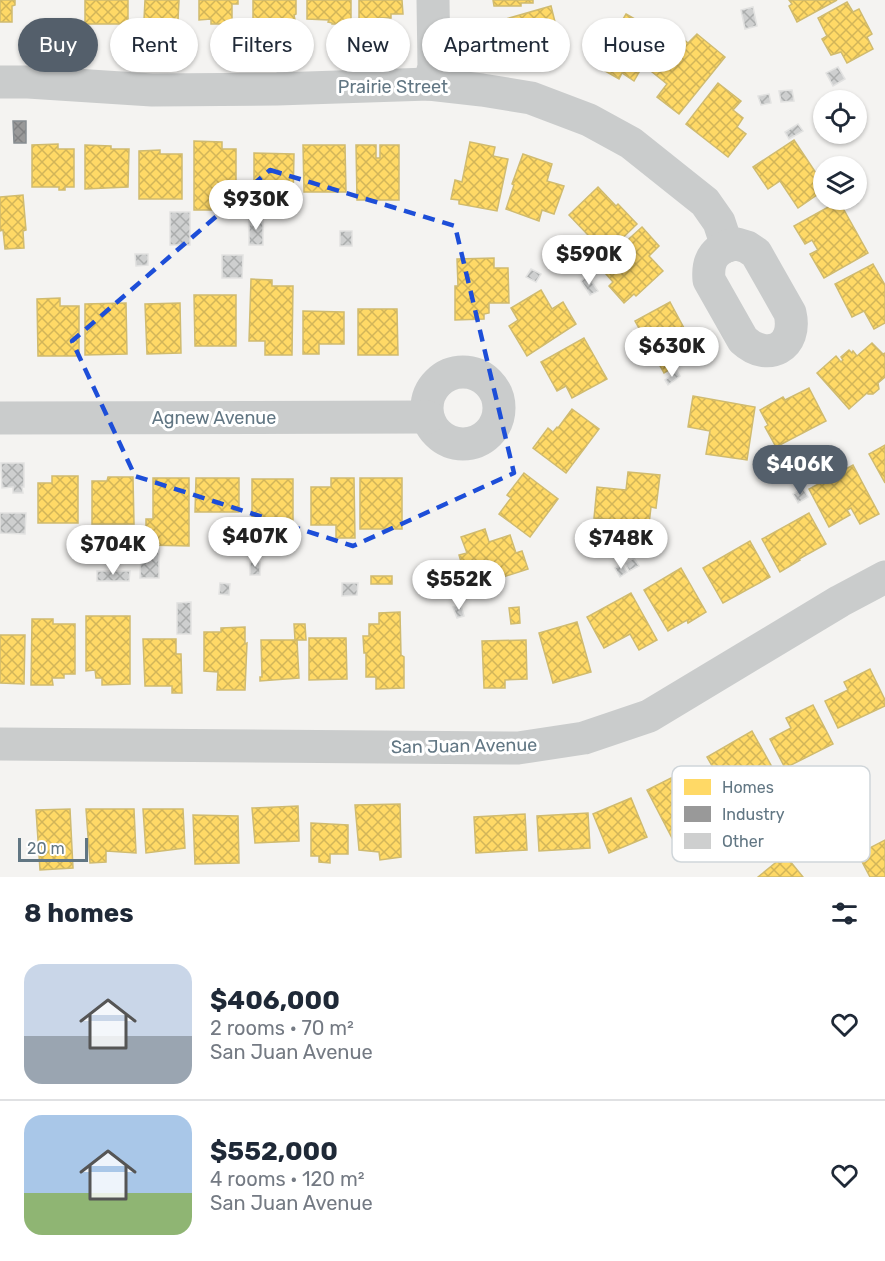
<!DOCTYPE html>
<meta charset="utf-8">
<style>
body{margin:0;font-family:Rubik,sans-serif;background:#f2f2f3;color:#1f2937;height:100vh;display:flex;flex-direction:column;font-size:22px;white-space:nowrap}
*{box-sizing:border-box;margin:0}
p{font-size:20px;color:#747a83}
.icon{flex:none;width:33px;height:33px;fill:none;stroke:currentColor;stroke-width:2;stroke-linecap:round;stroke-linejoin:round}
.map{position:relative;height:877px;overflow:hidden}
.sheet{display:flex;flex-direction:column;background:#fff;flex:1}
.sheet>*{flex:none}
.hud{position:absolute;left:18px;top:18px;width:849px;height:54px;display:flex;gap:12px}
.buttons{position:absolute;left:813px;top:90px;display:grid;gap:12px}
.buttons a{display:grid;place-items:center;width:54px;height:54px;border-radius:50%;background:#fff;box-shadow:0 2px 4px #0004;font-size:30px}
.scale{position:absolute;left:18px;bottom:15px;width:70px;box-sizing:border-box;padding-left:6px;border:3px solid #617683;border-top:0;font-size:16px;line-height:21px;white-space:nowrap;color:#617683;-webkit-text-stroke:4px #fff;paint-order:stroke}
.price{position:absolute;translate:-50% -51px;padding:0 14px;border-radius:21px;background:#fff;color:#222;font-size:20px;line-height:39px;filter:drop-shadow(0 2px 3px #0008)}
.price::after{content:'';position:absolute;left:50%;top:36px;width:18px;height:14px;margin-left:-9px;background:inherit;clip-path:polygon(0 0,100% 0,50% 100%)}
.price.selected{background:#545f6b;color:#fff}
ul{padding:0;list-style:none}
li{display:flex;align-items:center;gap:18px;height:150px;padding:0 24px}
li+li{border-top:2px solid #e0e1e3}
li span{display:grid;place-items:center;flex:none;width:168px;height:120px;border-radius:18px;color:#555}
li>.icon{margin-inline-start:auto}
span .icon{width:72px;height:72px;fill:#fffc;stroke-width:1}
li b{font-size:26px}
h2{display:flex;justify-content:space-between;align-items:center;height:72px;padding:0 24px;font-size:26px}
.pill{padding:0 21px;border-radius:27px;background:#fff;box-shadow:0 2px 4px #0004;font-size:21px;line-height:54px}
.pill.selected{background:#545f6b;color:#fff}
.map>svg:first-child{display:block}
.homes{fill:url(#homes-cross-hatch);stroke:#d0bb6f;stroke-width:1.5}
.industry{fill:url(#industry-cross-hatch);stroke:#888e92;stroke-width:1.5}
.building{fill:url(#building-cross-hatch);stroke:#e2e2e1;stroke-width:1.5}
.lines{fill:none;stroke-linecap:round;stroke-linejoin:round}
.minor{stroke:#cacccc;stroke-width:33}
.marked{fill:none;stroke:#1d4ed8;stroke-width:4.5;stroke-dasharray:12 8;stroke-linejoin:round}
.labels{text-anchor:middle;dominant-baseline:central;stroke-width:6;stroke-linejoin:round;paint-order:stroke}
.street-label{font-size:18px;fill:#617683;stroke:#fff}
.key{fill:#fff;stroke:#d0d6da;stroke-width:1.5}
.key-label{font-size:16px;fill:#617683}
</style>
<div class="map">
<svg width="885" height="877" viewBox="0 0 885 877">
<defs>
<pattern id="homes-cross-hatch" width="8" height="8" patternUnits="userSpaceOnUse" patternTransform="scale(1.5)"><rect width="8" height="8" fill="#ffd966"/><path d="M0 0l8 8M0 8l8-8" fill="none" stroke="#d2b559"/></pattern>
<pattern id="industry-cross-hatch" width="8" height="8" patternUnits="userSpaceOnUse" patternTransform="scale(1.5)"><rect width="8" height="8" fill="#999"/><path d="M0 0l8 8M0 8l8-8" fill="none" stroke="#808182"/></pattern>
<pattern id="building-cross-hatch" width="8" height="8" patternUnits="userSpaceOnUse" patternTransform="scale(1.5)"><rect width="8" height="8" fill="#cecfcf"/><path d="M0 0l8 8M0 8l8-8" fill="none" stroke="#abadad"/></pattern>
</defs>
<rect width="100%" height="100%" fill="#f4f3f1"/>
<g class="homes">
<polygon points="0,0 15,0 15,5 12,6 12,22 0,22"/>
<rect x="85" y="0" width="43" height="24"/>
<polygon points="145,0 179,0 178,20 144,20"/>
<polygon points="199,0 238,0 238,4 232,4 232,24 211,24 211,19 199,20"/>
<polygon points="253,0 296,0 296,14 294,15 295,20 286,20 286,22 253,23"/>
<polygon points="307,0 351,0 351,22 347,22 347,24 332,24 332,23 328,22 329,20 307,19"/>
<polygon points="359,0 402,0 403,14 391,14 391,18 380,18 380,24 359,24"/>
<polygon points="493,0 533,0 533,3 521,3 521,6 494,6"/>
<polygon points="789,0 837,0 797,22 789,6 792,4"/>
<polygon points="847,2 853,12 859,9 872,34 867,37 873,49 847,63 841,52 831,55 822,39 827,36 818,18"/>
<polygon points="551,6 560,42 512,55 506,35 503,36 499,21"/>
<polygon points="626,14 661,34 634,81 622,73 619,79 598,67 607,51 605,50"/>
<polygon points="697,34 725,57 679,114 657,97 667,84 652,72 681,37 688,43"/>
<polygon points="718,83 741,101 733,110 743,118 737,127 746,134 728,157 686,124"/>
<polygon points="794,140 824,185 824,190 798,208 780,181 768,189 753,167"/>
<polygon points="194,141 222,142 222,149 236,149 236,210 194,210"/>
<polygon points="470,142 495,147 493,156 508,159 497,211 459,204 459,200 451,199 455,180 462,182"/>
<polygon points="58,144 58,149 74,149 74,187 65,187 65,190 59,190 59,187 32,187 32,145"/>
<polygon points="85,145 111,146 111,149 129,149 128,187 85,189"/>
<polygon points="303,145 345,145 346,192 304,192"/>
<polygon points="356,145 376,145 376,158 380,158 380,145 399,145 399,200 357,200"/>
<polygon points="160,150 160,154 182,154 182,199 139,199 139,151"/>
<polygon points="254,153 294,154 293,200 254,199"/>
<polygon points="523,154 552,164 547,181 564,186 554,214 542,210 539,221 506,209 514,185 512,184"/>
<polygon points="598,187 616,206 618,204 637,224 606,254 569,215"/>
<polygon points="23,195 26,230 23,231 24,248 5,249 3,230 0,231 0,197"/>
<polygon points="839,201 868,253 824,278 810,254 818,250 812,240 805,244 794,226"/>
<polygon points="642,227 659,246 649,256 663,271 636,296 634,294 624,303 609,286 613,282 599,266"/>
<polygon points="494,258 494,268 508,268 509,303 489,303 489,313 484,314 484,319 455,320 455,286 458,286 457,259"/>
<polygon points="873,264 885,285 885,323 874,329 864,311 852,317 835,284"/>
<polygon points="251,279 272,280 272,286 293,286 292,355 265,355 265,341 249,341"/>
<polygon points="541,290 552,309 563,302 576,324 527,356 509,326 518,320 511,308"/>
<polygon points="194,295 236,295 236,346 195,346"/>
<polygon points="60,298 60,306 79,306 79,356 38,356 37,299"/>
<polygon points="670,302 692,343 684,347 689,358 664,373 635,321"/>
<polygon points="126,303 127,354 85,355 85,304"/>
<polygon points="180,303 181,353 147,354 145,304"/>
<polygon points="358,309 397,309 398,355 358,355"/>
<polygon points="303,311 344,312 344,344 319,344 319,354 303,354"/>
<polygon points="584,338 607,379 572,398 566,386 557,391 541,362"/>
<polygon points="872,343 883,354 885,353 885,377 878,383 879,389 873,394 868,394 867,393 849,409 817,373 836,356 841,362 843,360 841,357 849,350 852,353 853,351 857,356"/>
<polygon points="809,388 826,421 776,447 765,427 768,425 760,410 783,397 785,400"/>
<polygon points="693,396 755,407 747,460 706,454 710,431 688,427"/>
<polygon points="572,409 599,429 566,473 533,448 548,428 553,432 557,427 558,428"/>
<polygon points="885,445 885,483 869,454"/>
<polygon points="853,465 879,514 860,524 851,508 847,510 850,515 829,527 809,489"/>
<polygon points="628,472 660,475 656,508 651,507 648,533 614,529 615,520 594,518 597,487 626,490"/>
<polygon points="524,473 558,499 530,537 499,514 511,498 507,495"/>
<polygon points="52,476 78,476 78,523 38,523 38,483 52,483"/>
<polygon points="108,477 133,477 134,524 92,524 92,481 107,481"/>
<polygon points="153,478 189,478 189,546 146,545 146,519 153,519"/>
<polygon points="196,478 239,478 239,512 195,512"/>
<polygon points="331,478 354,478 355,538 336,538 336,525 311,525 311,487 331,487"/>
<rect x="360" y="478" width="42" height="51"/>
<rect x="252" y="479" width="41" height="48"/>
<polygon points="809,513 826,544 799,559 800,560 780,572 762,539"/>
<polygon points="485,529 489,542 510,535 516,553 522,551 528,569 469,588 459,555 467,553 461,537"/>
<polygon points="750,541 770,577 723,603 703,568"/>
<polygon points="681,568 706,612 688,623 687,620 668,631 644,590"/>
<rect x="371" y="576" width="21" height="8"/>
<polygon points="631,593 657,640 639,650 630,634 604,648 587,617"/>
<polygon points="519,607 520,623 511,624 509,608"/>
<polygon points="400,612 401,655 404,657 404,688 376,689 376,677 366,677 366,653 364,653 363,636 369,636 369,624 379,624 379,613"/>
<polygon points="86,616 130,616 130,684 102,685 102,678 96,678 95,670 86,671"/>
<polygon points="32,619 53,619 53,624 75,624 75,674 64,674 64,678 52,678 53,685 31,685"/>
<polygon points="577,622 591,672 553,683 539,633"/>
<polygon points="294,624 305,624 306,640 297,640 299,678 260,681 260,677 262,677 261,640 295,640"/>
<polygon points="245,627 245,644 247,643 245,690 217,690 218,672 204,671 204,632 221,632 221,628"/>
<polygon points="0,635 25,635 24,684 0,683"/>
<polygon points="309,638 346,638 347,679 309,680"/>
<polygon points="143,639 176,639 176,654 181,654 182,693 172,693 172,686 145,686"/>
<polygon points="526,640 527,679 505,680 505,688 484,688 482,641"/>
<polygon points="870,669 885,700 885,706 838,728 825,701 848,690 844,682"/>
<polygon points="813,705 833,744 785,768 770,739 791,728 786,718"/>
<polygon points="752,731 772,767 727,792 707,757"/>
<polygon points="691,768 719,822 690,836 687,830 672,838 647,790"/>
<polygon points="631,798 647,837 609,853 593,814"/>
<polygon points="400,804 401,857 380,860 379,852 359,850 355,805"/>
<polygon points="298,806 299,841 255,843 252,808"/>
<polygon points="70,809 73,868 40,870 36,810"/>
<polygon points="86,809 134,809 136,853 106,851 106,862 90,863"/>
<polygon points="143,809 183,809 185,848 146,853"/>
<polygon points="588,813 590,848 539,851 537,816"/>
<polygon points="525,814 527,850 476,853 474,817"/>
<polygon points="193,815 238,816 239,863 195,864"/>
<polygon points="311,823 348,825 348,854 330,854 330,863 319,862 319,856 311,856"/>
<polygon points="885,840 885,877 870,877 858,854"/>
<polygon points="785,855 803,877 758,877"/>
</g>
<polygon class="industry" points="13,121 26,121 26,143 14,143"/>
<g class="building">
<polygon points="753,7 757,26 745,29 741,10"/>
<polygon points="664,19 671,23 666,33 658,28"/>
<polygon points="838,67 845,79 833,86 826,73"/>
<polygon points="792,90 794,101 781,102 779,91"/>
<polygon points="769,94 771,103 761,105 758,96"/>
<polygon points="798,124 803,131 789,139 785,132"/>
<polygon points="847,200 856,200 858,203 849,208 845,201"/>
<rect x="170" y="212" width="20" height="33"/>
<polygon points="249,217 263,218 263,245 249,245"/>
<rect x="340" y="231" width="12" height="15"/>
<polygon points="135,254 148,254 148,265 136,266"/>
<polygon points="222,255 243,255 242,278 222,278"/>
<polygon points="531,269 541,274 536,282 526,277"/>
<polygon points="588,276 598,291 590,295 581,281"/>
<polygon points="677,371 680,376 668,385 665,380"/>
<polygon points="1,463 24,463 24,487 22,487 23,493 13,493 13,487 2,488"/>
<polygon points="803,488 808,497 798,503 793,494"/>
<polygon points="0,513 26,513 25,534 0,533"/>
<polygon points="141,549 159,549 159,578 140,578"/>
<polygon points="634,558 639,566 629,571 625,563"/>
<rect x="250" y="562" width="10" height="13"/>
<polygon points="622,564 627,572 620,577 615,568"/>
<polygon points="97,571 130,571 129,581 97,581"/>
<polygon points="220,583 230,584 229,595 219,594"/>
<polygon points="342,583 358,583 357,595 342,596"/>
<polygon points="191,602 191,634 177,634 177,603"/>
<polygon points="461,605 464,616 457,618 453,607"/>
</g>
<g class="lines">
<g class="minor">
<polyline points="0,82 28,82 152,90 277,89 429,84 482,90 531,98 589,120 631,143 705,202 719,222 727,246"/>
<polyline points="429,84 434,67 433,0"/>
<path d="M737,244L747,247L756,253L790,313C798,347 768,363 743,340L709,280C707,258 716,247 737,244Z"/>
<circle cx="463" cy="408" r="36"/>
<polyline points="0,418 428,417"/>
<polyline points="0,744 518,748 584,738 649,716 840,601 885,577"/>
</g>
</g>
<path class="marked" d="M270,170L455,226L514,473L353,546L135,476L72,341Z"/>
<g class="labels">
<g class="street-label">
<text x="393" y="87">Prairie Street</text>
<text x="214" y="418">Agnew Avenue</text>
<text transform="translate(464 746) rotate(-1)">San Juan Avenue</text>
</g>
</g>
<rect x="672" y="766" width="198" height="96" rx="9" class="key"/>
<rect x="684" y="779" width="27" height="16" fill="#ffd966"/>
<rect x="684" y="806" width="27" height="16" fill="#999"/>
<rect x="684" y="833" width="27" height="16" fill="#cecfcf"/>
<g class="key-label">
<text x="722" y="793">Homes</text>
<text x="722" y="820">Industry</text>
<text x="722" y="847">Other</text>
</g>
</svg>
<div class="buttons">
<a><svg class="icon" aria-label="locate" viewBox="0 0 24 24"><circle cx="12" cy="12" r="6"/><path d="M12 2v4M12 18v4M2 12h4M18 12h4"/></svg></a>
<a><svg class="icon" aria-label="layers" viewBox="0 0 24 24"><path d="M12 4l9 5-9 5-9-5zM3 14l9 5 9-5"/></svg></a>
</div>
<div class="scale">20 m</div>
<b class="price" style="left:256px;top:231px">$930K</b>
<b class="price" style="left:589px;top:286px">$590K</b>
<b class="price" style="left:672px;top:378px">$630K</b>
<b class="price selected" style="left:800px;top:496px">$406K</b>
<b class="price" style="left:255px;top:568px">$407K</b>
<b class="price" style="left:621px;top:570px">$748K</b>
<b class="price" style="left:113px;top:576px">$704K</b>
<b class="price" style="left:459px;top:611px">$552K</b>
<div class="hud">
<a class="pill selected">Buy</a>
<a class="pill">Rent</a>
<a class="pill">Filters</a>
<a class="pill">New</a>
<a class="pill">Apartment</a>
<a class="pill">House</a>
</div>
</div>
<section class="sheet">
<h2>8 homes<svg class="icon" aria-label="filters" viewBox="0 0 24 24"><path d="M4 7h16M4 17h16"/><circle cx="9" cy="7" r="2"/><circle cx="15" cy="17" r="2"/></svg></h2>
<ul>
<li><span style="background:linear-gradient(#c9d6e8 60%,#9aa5b1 0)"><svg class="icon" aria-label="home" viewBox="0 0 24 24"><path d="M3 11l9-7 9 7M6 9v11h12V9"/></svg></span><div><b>$406,000</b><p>2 rooms · 70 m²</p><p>San Juan Avenue</p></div><svg class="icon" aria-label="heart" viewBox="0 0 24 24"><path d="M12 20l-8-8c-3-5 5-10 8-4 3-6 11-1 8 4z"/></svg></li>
<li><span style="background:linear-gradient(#a9c7e8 65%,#8fb573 0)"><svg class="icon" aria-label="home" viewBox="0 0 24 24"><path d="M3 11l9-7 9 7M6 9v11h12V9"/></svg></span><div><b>$552,000</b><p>4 rooms · 120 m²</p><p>San Juan Avenue</p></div><svg class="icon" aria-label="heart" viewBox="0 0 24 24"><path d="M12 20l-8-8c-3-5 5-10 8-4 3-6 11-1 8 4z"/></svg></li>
</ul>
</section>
